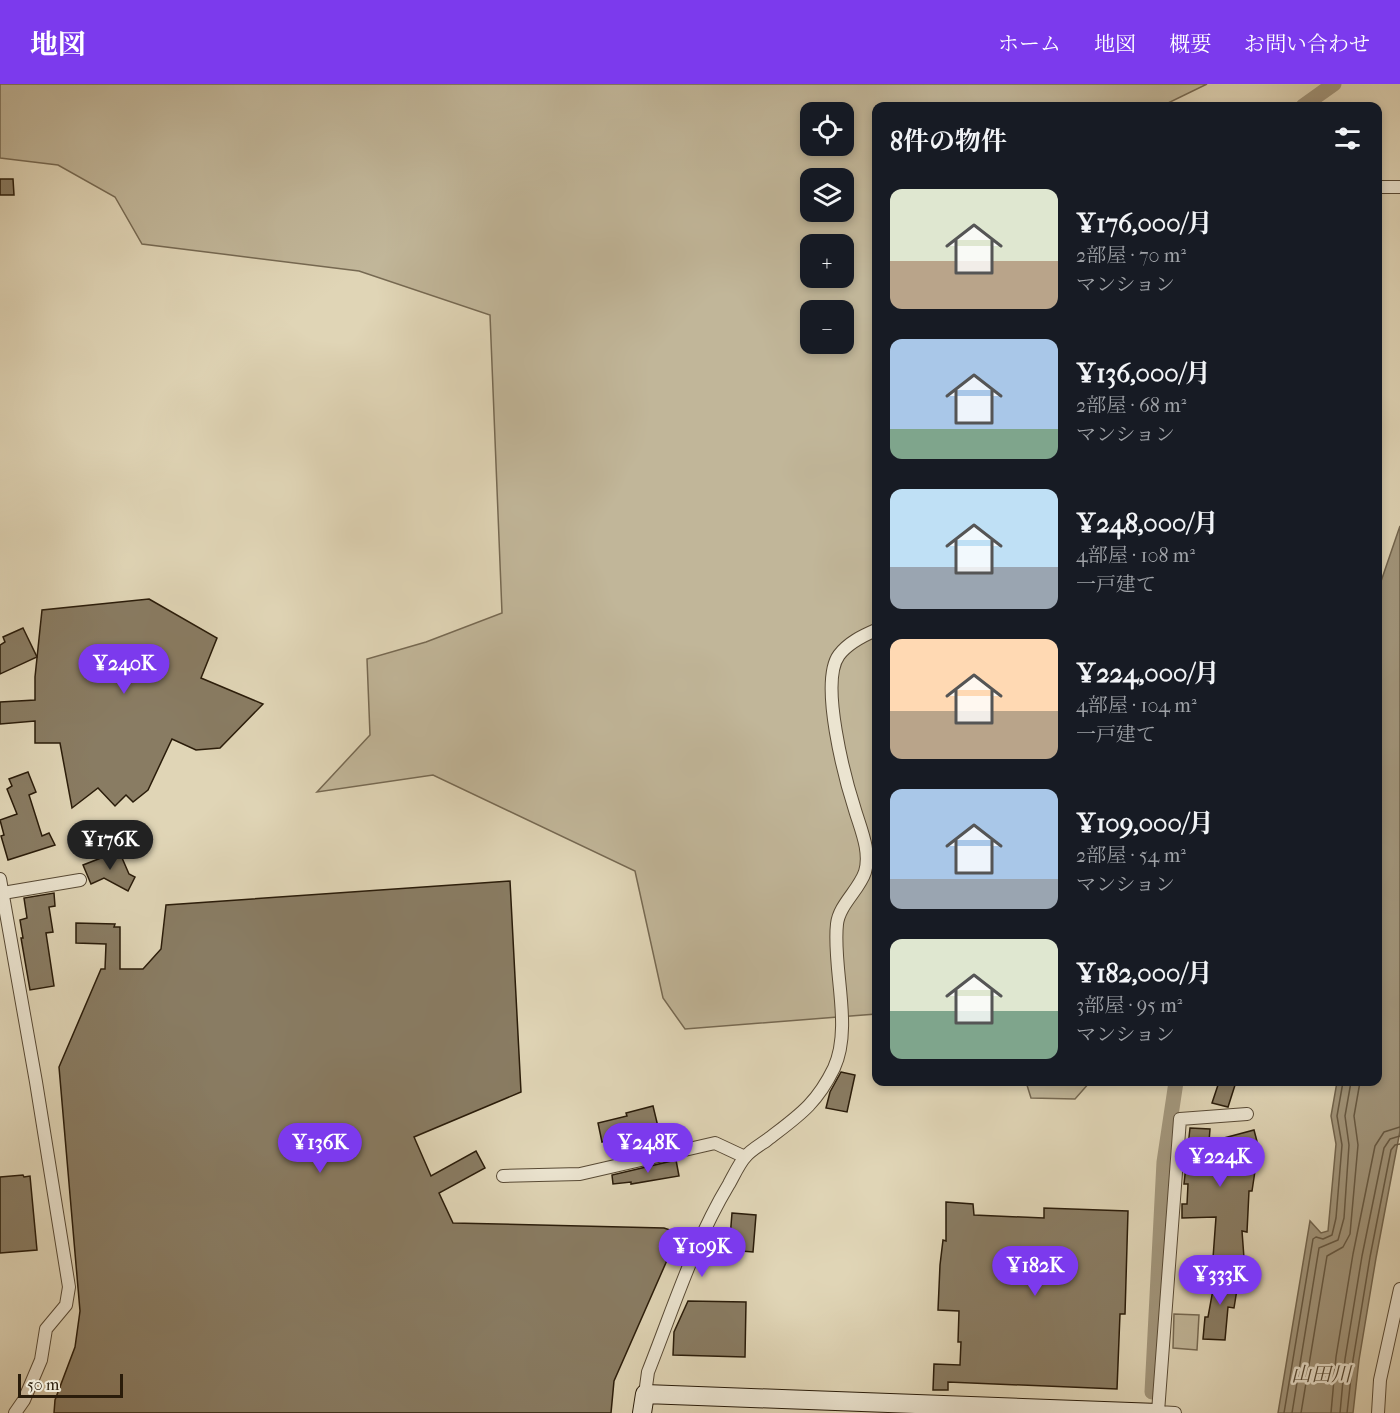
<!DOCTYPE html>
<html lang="ja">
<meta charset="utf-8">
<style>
body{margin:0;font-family:"IM FELL French Canon","Noto Serif JP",serif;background:#20242c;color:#f1f3f6;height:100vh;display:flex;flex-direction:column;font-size:22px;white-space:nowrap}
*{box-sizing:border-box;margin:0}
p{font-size:20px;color:#9ea1a6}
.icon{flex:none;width:33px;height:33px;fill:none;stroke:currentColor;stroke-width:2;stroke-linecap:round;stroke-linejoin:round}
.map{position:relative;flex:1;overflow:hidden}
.sheet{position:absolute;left:872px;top:18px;width:510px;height:984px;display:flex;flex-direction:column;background:#171b24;border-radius:12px;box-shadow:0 3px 9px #0003}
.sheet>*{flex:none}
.buttons{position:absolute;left:800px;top:18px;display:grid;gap:12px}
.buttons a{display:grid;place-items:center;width:54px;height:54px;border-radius:12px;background:#171b24;box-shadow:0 3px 9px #0003;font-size:30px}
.scale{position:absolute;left:18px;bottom:15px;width:105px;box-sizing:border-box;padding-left:6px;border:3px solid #2a1c0a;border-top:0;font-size:16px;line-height:21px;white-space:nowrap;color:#2a1c0a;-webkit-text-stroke:4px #ebe4d0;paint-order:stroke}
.price{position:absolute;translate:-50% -51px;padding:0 14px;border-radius:21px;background:#7c3aed;color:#fff;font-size:20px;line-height:39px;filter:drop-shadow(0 2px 3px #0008)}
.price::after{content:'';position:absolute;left:50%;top:36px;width:18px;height:14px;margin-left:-9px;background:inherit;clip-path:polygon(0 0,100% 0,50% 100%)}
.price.selected{background:#222;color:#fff}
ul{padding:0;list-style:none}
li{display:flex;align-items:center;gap:18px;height:150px;padding:0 18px}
li span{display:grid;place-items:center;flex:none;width:168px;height:120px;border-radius:12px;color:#555}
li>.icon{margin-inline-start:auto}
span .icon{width:72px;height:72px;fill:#fffc;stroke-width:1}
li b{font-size:26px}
h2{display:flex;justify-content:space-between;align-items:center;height:72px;padding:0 18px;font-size:26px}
header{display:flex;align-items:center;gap:36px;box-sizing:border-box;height:84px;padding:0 30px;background:#7c3aed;color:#fff}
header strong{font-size:28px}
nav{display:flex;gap:33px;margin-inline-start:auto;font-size:21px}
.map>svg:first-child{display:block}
.green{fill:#c1b699;stroke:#766952;stroke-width:1.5;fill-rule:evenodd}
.water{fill:#a2967c;stroke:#72654e;stroke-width:1.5}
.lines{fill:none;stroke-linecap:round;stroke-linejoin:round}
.shore{stroke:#665943;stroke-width:1.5}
.canal{stroke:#a2967c;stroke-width:15}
.building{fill:#897c63;stroke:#2a1c0a;stroke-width:1.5}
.street-casing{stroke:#584a35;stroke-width:14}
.secondary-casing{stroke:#2a1c0a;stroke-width:20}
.street{stroke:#ebe4d0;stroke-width:12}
.secondary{stroke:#ebe4d0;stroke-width:18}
.labels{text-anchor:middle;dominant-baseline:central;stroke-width:5;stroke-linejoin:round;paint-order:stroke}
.water-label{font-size:20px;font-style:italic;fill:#544732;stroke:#ebe4d0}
</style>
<header>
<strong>地図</strong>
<nav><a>ホーム</a><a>地図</a><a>概要</a><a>お問い合わせ</a></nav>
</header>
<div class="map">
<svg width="1400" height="1329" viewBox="0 0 1400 1329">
<rect width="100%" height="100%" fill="#e0d5b6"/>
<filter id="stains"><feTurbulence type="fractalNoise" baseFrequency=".00333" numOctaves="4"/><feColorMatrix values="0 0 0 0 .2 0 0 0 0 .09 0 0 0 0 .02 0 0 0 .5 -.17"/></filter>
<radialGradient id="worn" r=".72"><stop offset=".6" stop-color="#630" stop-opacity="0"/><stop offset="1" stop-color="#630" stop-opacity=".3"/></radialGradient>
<g class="green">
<path d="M0,0H1207L1162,22H876V930L685,945L663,914L635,787L433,691L317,708L370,651L367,575L426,558L502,529L490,231L359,187L142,160L115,113L58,81L0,74ZM810,28H843V62H810ZM810,94H843V128H810ZM810,160H843V194H810ZM810,226H843V260H810Z"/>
<polygon points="1026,998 1090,998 1075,1015 1031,1014"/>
<polygon points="1174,1230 1199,1231 1197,1266 1173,1264"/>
</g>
<polygon class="water" points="1400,442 1400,1047 1376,1174 1359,1276 1353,1329 1278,1329 1310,1137 1321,1149 1328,1147 1336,1060 1331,1032 1337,998 1377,998 1377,509"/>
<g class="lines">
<g class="shore">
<polyline points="1284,1329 1313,1155 1316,1153 1323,1155 1332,1151 1336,1134 1342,1061 1337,1032 1343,998"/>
<polyline points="1292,1329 1319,1164 1338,1156 1344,1134 1349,1061 1345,1032 1351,998"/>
<polyline points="1301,1329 1327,1172 1343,1163 1350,1150 1358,1061 1354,1032 1360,998"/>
<polyline points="1331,1329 1336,1273 1353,1170 1375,1062 1384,1048 1400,1043"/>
<polyline points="1340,1329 1345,1275 1362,1172 1384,1064 1390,1055 1400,1052"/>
<polyline points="1347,1329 1353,1276 1370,1173 1391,1066 1395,1061 1400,1060"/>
</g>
<g class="canal">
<polyline points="1303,22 1334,0"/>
<polyline points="1152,1308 1164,1078 1176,998"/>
</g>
</g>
<g class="building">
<polygon points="0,95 13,95 14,111 0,111"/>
<polygon points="149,515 217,554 201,594 263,620 220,664 196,666 172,655 148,706 133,718 126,711 115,722 98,704 72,724 60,659 35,659 35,637 0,640 0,618 35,616 35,593 42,526"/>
<polygon points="23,544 37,573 0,590 0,561 5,558 3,553"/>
<polygon points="28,688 36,708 29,711 42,752 49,749 55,761 8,776 1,752 4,751 0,736 17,730 7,705 12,702 9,695"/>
<polygon points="119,767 129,790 135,793 128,807 104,794 91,800 83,781"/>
<polygon points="510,797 521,1008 414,1053 431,1092 476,1067 485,1084 439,1109 453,1139 664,1144 679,1149 614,1297 611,1329 54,1329 55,1316 75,1263 80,1227 59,983 101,885 105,885 106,860 76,859 76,839 115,840 114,843 120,843 120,885 143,885 161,865 166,821"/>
<polygon points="54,809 55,822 49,823 53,848 46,849 54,902 30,906 21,854 23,854 20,836 27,834 24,814"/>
<polygon points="841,988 855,991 847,1028 826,1024 830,1008"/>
<polygon points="1219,998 1236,998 1228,1023 1212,1019"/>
<polygon points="653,1022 660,1051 633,1058 631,1051 602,1058 598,1039 627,1032 626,1029"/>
<polygon points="1190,1044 1210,1045 1209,1058 1254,1046 1259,1065 1203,1080 1255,1087 1252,1107 1249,1107 1247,1148 1242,1147 1244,1174 1213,1174 1216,1133 1182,1134 1182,1120 1187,1120 1188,1100 1184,1100"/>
<polygon points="676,1076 679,1092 631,1100 631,1098 613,1100 612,1091"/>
<polygon points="23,1091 24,1093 30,1092 37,1166 0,1169 0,1093"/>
<polygon points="946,1118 973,1120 974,1131 1044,1134 1044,1124 1128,1127 1125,1230 1120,1230 1117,1305 948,1298 948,1306 933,1306 934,1280 960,1281 961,1258 958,1258 959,1227 938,1226 940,1181 943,1156 946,1157"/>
<polygon points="732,1129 756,1131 753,1168 729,1166"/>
<polygon points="1216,1189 1239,1193 1234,1224 1228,1223 1225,1256 1203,1255 1205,1233 1208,1233"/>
<polygon points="688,1217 746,1218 745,1273 673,1271 674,1248"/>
</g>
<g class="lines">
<g class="street-casing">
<g id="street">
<polyline points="1377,103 1400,103"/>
<polyline points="0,795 36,998 69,1203 66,1221 46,1245 41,1276 24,1316 15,1329"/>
<polyline points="3,809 80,796"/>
<polyline points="503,1092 580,1090 715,1059 745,1073"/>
<path d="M645,1310L648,1288C673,1225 694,1158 729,1100C734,1091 739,1080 745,1073C751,1066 760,1061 767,1056C798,1032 816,1021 834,984C853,943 832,883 837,840C839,821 859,806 865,788C871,768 861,746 855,726C845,695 819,598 839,571C848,559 862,552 876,546"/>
<polyline points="1175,1329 1158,1328 1180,1035 1247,1030"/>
<polyline points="1378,1329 1380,1296 1400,1205"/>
</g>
</g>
<g class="secondary-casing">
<polyline id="secondary" points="642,1329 645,1310 1158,1329"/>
</g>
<use href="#street" class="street"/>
<use href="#secondary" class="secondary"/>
</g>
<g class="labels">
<g class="water-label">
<text x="1321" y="1290">山田川</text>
</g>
</g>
<rect width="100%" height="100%" filter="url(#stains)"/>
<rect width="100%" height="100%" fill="url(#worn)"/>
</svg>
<div class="buttons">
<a><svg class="icon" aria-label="locate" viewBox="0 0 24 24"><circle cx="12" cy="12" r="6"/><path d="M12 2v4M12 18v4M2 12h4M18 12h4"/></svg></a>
<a><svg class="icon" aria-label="layers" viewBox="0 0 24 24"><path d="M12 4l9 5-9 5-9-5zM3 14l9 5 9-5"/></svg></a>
<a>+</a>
<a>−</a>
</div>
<div class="scale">50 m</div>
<b class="price" style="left:124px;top:611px">¥240K</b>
<b class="price selected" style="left:110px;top:787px">¥176K</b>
<b class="price" style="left:320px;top:1090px">¥136K</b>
<b class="price" style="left:648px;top:1090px">¥248K</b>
<b class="price" style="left:1220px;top:1104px">¥224K</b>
<b class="price" style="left:702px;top:1194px">¥109K</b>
<b class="price" style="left:1035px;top:1213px">¥182K</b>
<b class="price" style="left:1220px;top:1222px">¥333K</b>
<section class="sheet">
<h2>8件の物件<svg class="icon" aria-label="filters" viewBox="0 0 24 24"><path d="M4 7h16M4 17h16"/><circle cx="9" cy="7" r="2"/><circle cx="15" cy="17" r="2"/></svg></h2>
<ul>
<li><span style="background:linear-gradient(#dfe7d0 60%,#b9a48a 0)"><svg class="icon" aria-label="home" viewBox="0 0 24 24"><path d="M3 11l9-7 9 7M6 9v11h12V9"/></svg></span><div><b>¥176,000/月</b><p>2部屋 · 70 m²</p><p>マンション</p></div></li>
<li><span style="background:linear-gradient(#a9c7e8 75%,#7fa58c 0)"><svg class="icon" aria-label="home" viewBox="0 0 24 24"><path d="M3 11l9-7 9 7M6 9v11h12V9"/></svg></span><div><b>¥136,000/月</b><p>2部屋 · 68 m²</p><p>マンション</p></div></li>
<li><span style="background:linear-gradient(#bfe0f5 65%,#9aa5b1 0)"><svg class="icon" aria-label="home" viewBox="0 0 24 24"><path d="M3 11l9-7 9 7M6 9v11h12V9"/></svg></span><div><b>¥248,000/月</b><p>4部屋 · 108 m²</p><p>一戸建て</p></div></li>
<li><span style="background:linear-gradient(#ffd9b3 60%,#b9a48a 0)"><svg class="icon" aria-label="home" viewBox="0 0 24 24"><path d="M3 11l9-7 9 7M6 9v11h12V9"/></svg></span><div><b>¥224,000/月</b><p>4部屋 · 104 m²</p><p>一戸建て</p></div></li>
<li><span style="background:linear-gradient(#a9c7e8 75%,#9aa5b1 0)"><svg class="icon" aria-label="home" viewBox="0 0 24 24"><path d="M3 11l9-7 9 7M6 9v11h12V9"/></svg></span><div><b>¥109,000/月</b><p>2部屋 · 54 m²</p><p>マンション</p></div></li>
<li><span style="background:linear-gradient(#dfe7d0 60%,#7fa58c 0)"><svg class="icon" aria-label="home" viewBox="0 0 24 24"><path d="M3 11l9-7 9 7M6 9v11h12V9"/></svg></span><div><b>¥182,000/月</b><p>3部屋 · 95 m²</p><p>マンション</p></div></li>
</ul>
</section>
</div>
